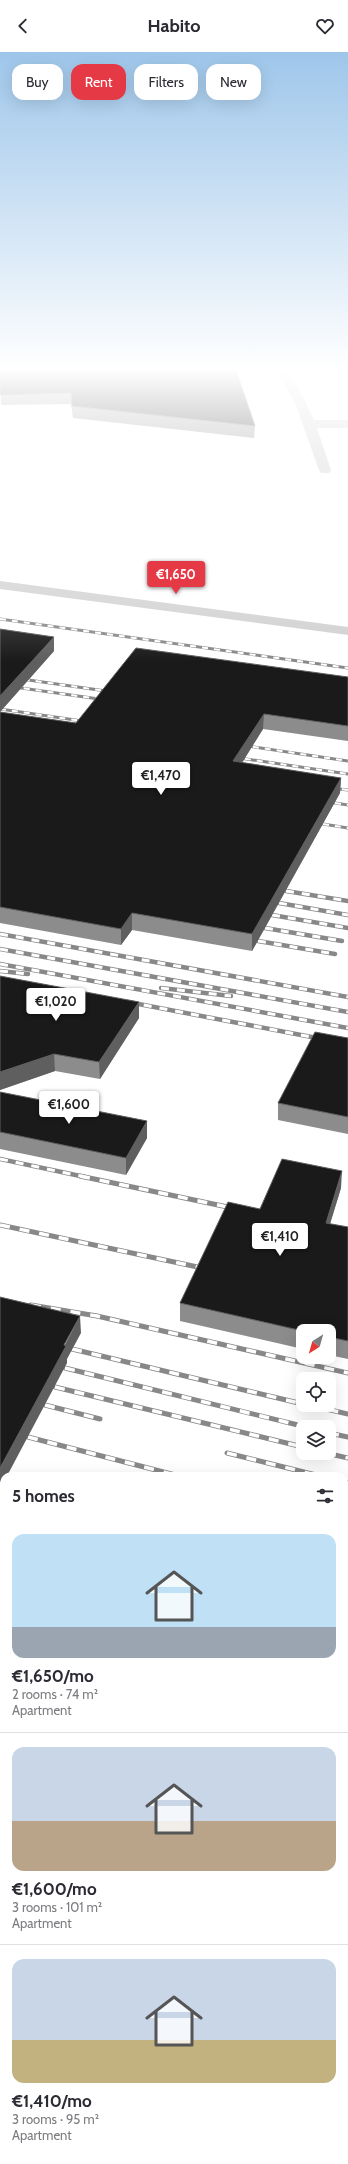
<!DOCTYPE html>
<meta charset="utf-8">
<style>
body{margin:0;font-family:Cabin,sans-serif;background:#f2f2f3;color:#2b2b33;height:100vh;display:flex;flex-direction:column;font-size:15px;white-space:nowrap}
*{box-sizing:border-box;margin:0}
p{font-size:13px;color:#7c7c81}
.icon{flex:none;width:22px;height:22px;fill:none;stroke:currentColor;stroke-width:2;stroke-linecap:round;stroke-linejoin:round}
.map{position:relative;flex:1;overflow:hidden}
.details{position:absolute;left:0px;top:1420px;width:348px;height:692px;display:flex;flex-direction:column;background:#fff;border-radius:12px 12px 0 0;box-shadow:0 4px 16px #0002}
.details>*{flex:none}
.guide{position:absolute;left:12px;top:12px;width:324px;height:36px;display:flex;gap:8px}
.needle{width:26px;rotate:217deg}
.fabs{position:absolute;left:296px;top:1272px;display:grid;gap:8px}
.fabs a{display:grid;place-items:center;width:40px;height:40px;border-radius:8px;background:#fff;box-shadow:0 4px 16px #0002;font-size:20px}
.price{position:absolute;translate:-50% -34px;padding:0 9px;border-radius:4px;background:#fff;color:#222;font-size:13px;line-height:26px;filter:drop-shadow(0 1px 2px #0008)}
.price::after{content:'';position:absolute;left:50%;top:24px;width:12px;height:9px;margin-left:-6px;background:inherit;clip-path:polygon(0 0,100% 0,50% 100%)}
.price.active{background:#e63946;color:#fff}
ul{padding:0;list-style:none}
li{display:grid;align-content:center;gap:8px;height:212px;padding:0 12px}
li+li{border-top:1px solid #e1e1e2}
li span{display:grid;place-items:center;height:124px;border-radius:12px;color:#555}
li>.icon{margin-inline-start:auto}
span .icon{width:72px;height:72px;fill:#fffc;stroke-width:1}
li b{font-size:17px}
h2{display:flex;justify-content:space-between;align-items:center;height:48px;padding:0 12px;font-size:17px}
.tag{padding:0 14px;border-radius:12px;background:#fff;box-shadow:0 4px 16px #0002;font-size:14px;line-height:36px}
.tag.active{background:#e63946;color:#fff}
header{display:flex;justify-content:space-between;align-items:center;height:52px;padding:0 12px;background:#fff;font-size:18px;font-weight:800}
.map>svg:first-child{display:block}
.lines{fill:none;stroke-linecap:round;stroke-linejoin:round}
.minor{fill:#d0d0d0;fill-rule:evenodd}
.rail-far3-casing{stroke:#888;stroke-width:3}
.rail-far2-casing{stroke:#888;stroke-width:4.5}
.rail-far1-casing{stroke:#888;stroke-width:5}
.rail-casing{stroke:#888;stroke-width:6}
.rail-far3{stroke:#fff;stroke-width:2;stroke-dasharray:6;stroke-linecap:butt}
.rail-far2{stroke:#fff;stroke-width:3;stroke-dasharray:8;stroke-linecap:butt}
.rail-far1{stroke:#fff;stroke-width:3.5;stroke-dasharray:10;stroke-linecap:butt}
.rail{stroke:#fff;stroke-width:4.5;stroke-dasharray:14;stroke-linecap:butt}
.wall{fill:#8c8c8c}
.shaded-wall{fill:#5f5f5f}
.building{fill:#1a1a1a;stroke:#5f5f5f}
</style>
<header><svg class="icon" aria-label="back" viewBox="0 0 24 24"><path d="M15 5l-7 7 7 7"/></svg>Habito<svg class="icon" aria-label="heart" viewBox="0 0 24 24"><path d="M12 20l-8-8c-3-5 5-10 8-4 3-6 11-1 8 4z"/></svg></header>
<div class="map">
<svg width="348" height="2112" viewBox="0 0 348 2112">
<rect width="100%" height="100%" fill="#fff"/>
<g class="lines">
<g class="minor">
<polygon points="274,315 284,315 300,339 314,368 348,368 348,376 317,376 331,418 329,421 321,421 319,418 295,351"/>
<polygon points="0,529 348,575 348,583 0,537"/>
</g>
<g class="rail-far3-casing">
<g id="rail-far3">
<polyline points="0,567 348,616"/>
<polyline points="0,624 113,640"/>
<polyline points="0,633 106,648"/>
<polyline points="0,657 89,670"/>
<polyline points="241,693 348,709"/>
<polyline points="233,705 348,722"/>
<polyline points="330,736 348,738"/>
<polyline points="335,751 348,753"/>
<polyline points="323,772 348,776"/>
</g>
</g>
<g class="rail-far2-casing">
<g id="rail-far2">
<polyline points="286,839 348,849"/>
<polyline points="279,851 348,863"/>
<polyline points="272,863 348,876"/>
<polyline points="265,876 342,889"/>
<polyline points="0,882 348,945"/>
<polyline points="258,889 335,902"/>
<polyline points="0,897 348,960"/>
<polyline points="0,912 348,976"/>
<polyline points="0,919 28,922"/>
<polyline points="161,936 231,944"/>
<polyline points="128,950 322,987"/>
<polyline points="0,1107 85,1125"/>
</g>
</g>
<g class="rail-far1-casing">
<g id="rail-far1">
<polyline points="80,1124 237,1157"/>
<polyline points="0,1173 207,1217"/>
<polyline points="31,1253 97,1264 348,1321"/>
<polyline points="72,1297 303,1352"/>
<polyline points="65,1316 306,1375"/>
<polyline points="55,1335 303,1395"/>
<polyline points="45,1353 100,1367"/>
<polyline points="309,1353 348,1362"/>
<polyline points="329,1381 348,1385"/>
<polyline points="28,1385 179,1424"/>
<polyline points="227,1401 320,1424"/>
<polyline points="326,1401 348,1406"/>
<polyline points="344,1430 348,1431"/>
<polyline points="0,1462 4,1463"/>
<polyline points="344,1466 348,1467"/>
<polyline points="0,1500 4,1501"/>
<polyline points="0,1529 4,1531"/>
<polyline points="344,1549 348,1550"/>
</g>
</g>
<g class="rail-casing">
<g id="rail">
<polyline points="0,1558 4,1559"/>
<polyline points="344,1589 348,1590"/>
<polyline points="344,1619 348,1620"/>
<polyline points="344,1651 348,1652"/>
<polyline points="344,1725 348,1727"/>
<polyline points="344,1766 348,1767"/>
<polyline points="0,1796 4,1797"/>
<polyline points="0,1852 4,1854"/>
<polyline points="0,1898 4,1900"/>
<polyline points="344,1980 348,1979"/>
<polyline points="0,2022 4,2022"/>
<polyline points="344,2023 348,2022"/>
<polyline points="0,2071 4,2071"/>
<polyline points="344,2084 348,2083"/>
<polyline points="176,2112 210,2108"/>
</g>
</g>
<use href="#rail-far3" class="rail-far3"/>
<use href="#rail-far2" class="rail-far2"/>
<use href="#rail-far1" class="rail-far1"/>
<use href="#rail" class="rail"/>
</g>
<g class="wall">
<polygon points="0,315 255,374 254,386 73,366 71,352 1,353"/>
<polygon points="0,577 54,585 54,599 0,660 76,671 348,625 348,689 263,677 242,711 341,726 340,741 252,899 132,878 121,893 0,871"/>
<polygon points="0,924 139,966 100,1027 55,1019 0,1038"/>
<polygon points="348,986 348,1082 278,1068 278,1051"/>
<polygon points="0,1040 147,1086 126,1123 0,1097"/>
<polygon points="341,1136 330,1172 348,1175 348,1307 329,1303 329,1279 303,1279 303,1297 180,1269 180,1251 260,1157"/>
</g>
<g class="shaded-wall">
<polygon points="54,585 54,599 0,660 0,644"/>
<polygon points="264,662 263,677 233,725 233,709"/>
<polygon points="341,726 340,741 252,899 252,882"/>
<polygon points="132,861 132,878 121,893 121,877"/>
<polygon points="139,950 139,966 100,1027 99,1010"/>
<polygon points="54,1002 55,1019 0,1038 0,1020"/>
<polygon points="147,1069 147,1086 126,1123 126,1106"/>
<polygon points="342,1119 341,1136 325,1188 326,1171"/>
<polygon points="80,1264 81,1281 67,1307 67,1311 7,1424 4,1424 4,1429 0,1436 0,1416"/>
</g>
<g class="building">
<polygon points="0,315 235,315 255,374 72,354 71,341 0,343"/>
<polygon points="0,577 54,585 0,644"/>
<polygon points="136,596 348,625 348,674 264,662 233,709 341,726 252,882 132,861 121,877 0,855 0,660 76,671"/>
<polygon points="0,924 139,950 99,1010 54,1002 0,1020"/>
<polygon points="315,980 348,986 348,1065 278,1051"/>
<polygon points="0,1040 147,1069 126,1106 0,1080"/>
<polygon points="282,1107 342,1119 326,1171 348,1175 348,1289 329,1285 329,1279 303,1279 180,1251 228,1150 260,1157"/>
<polygon points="0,1245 80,1264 64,1293 66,1294 0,1416"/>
</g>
<linearGradient id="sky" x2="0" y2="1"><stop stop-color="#9ec6ea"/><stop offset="0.52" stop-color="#fff"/><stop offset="1" stop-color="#fff" stop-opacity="0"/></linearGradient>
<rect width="348" height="610" fill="url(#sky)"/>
</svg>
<div class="fabs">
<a><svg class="needle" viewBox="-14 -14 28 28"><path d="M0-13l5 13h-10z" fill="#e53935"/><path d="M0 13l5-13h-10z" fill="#7c7c81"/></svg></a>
<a><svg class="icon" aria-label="locate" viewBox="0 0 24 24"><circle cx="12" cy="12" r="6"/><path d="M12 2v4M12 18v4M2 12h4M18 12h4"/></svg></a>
<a><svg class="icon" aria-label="layers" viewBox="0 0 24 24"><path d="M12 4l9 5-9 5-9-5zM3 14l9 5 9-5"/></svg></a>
</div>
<b class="price active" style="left:176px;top:543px">€1,650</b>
<b class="price" style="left:161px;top:744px">€1,470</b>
<b class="price" style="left:56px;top:970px">€1,020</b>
<b class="price" style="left:69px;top:1073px">€1,600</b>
<b class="price" style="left:280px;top:1205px">€1,410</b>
<div class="guide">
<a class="tag">Buy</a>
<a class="tag active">Rent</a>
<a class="tag">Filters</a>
<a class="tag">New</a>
</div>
<section class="details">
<h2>5 homes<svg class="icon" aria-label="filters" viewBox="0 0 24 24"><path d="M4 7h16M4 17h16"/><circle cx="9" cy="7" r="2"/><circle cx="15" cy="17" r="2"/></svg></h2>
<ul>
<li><span style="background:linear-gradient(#bfe0f5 75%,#9aa5b1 0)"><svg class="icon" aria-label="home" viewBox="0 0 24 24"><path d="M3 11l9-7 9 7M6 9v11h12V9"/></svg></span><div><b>€1,650/mo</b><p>2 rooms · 74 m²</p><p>Apartment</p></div></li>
<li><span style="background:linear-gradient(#c9d6e8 60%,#b9a48a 0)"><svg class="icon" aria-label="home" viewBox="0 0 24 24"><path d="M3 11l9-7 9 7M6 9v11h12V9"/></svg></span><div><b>€1,600/mo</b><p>3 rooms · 101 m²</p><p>Apartment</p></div></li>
<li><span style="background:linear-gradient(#c9d6e8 65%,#c2b280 0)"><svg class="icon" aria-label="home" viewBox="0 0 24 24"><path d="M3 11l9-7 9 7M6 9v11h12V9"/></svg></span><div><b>€1,410/mo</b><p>3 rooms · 95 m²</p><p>Apartment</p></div></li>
</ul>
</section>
</div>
